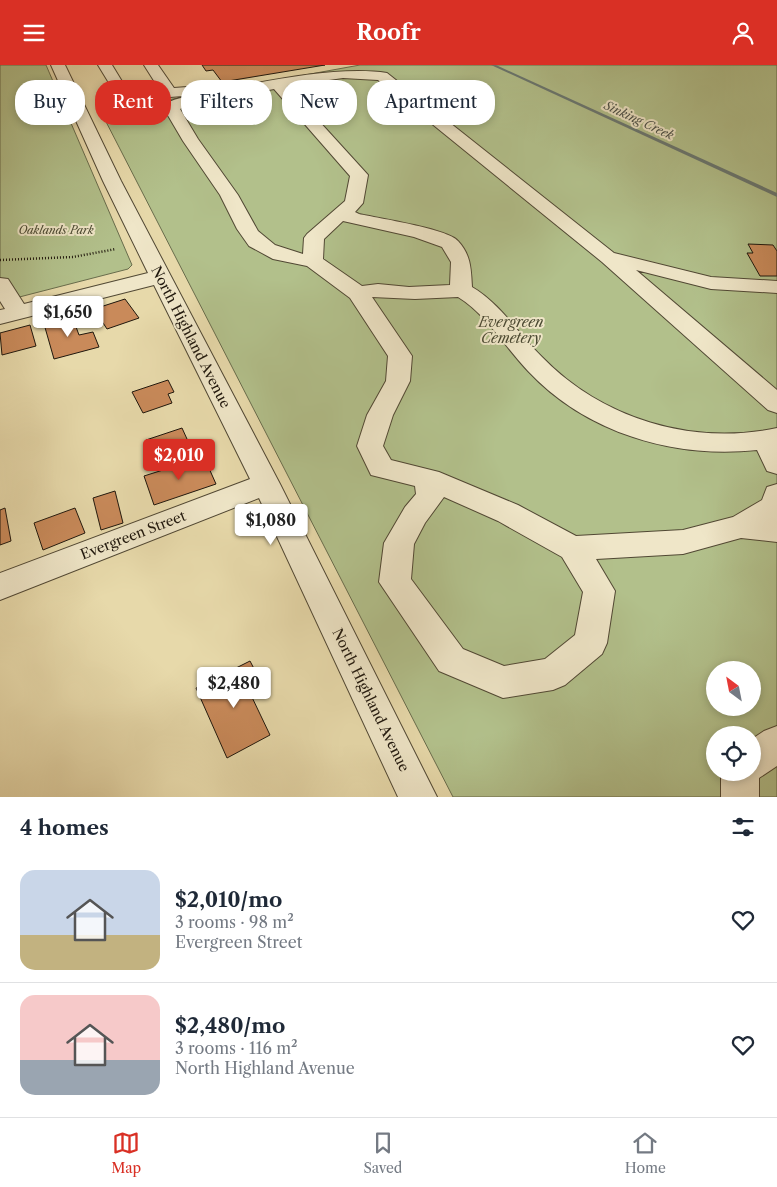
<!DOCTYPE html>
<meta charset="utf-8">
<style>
body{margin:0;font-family:"Libre Caslon Text",serif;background:#f6f6f7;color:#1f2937;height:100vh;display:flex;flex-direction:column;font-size:19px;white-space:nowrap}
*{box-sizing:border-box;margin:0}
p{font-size:16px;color:#747a83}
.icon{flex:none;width:28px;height:28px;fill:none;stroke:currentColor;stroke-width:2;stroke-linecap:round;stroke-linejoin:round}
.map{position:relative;height:732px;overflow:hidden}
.details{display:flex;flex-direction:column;background:#fff;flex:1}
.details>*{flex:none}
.hud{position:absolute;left:15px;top:15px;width:500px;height:45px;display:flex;gap:10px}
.needle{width:32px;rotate:328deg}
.buttons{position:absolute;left:706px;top:596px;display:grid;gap:10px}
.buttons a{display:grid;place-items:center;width:55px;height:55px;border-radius:50%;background:#fff;box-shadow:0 2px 8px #0003;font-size:25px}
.price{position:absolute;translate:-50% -42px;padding:0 11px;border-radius:5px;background:#fff;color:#222;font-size:16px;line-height:32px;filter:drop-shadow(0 1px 2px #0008)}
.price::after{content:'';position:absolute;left:50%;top:30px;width:15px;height:11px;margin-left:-8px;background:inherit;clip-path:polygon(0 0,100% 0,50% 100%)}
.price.on{background:#d93025;color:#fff}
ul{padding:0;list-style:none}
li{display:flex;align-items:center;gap:15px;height:125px;padding:0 20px}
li+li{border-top:1px solid #e0e1e3}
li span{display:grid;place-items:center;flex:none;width:140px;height:100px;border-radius:15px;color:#555}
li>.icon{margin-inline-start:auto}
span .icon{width:60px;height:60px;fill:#fffc;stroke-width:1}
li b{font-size:21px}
h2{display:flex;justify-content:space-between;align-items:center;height:60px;padding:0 20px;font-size:21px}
.pill{padding:0 18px;border-radius:20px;background:#fff;box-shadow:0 2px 8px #0003;font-size:18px;line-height:45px}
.pill.on{background:#d93025;color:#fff}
header{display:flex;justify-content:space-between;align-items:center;height:65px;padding:0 20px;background:#d93025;color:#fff;font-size:22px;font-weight:700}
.tab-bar{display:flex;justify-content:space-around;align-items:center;height:70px;border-top:1px solid #e0e1e3;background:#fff;font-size:14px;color:#747a83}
.tab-bar a{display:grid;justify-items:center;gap:2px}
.tab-bar .on{color:#d93025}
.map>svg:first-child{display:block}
.green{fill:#b2c08b;stroke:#686c4c;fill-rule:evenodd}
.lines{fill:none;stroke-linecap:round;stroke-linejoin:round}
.stream{fill:#697771;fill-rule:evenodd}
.building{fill:#c98a5a;stroke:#1f170d}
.minor-casing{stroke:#514834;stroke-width:2}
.path{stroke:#1f170d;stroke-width:2.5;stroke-dasharray:1 2;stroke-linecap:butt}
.minor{fill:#efe6c8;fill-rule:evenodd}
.labels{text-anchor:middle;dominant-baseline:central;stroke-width:4;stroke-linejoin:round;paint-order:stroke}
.far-park-label{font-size:11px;font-style:italic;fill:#4b4a33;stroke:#efe6c8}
.far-water-label{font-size:12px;font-style:italic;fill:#4a4f47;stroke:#efe6c8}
.park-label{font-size:14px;font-style:italic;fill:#4b4a33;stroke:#efe6c8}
.street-label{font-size:14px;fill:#1f170d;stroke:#efe6c8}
</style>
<header><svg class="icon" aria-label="menu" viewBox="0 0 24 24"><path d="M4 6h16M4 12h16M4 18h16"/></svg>Roofr<svg class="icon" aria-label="person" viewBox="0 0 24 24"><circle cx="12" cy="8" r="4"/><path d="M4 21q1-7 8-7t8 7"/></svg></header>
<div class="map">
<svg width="777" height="732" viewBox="0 0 777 732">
<rect width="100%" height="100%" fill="#e7d9aa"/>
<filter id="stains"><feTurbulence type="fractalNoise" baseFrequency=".004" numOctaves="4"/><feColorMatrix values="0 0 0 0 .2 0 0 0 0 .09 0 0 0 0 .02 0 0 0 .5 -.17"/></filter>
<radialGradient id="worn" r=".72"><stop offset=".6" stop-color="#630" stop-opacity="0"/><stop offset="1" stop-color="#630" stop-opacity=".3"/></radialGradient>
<g class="green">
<polygon points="0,0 46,0 132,200 128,204 0,237"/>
<path d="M360,0H777V732H453L101,47ZM715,605H752V642H715ZM715,670H752V708H715Z"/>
</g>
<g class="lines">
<polygon class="stream" points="491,0 496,0 777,128 777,132"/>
</g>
<g class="building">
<polygon points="202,0 325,0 222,17 213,5 206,6"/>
<polygon points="748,179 773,180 777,186 777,211 760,211 747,188 753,188"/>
<polygon points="125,234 139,253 107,264 94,244"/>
<polygon points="72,251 79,270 93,267 99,282 54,294 44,259"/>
<polygon points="30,260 36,281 2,290 0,268"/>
<polygon points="168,315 174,327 168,329 172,338 143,348 132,327"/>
<polygon points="182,363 192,385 154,397 146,375"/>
<polygon points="204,392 216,419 154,440 144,411"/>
<polygon points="115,426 123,458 101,465 93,433"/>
<polygon points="5,443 11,476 0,480 0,445"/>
<polygon points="75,443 85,468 43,485 34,458"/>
<polygon points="250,596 262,619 249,626 270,670 227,693 196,623"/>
</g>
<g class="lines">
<g class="minor-casing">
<g id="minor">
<polygon points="51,0 65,0 121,116 280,419 437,732 398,732 259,433 0,535 0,508 250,414 154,220 0,259 0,245 5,244 0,236 0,213 8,214 24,239 148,208 103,116"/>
<path d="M98,0H112L126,23L156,19L144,0H158L174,23L200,21L205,22L207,25L205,28C257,18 336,0 387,8L614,188L711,212L777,216V228L711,224L636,205L777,325V348L768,345L602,197L378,15L343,13L287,21L368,110L363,138L355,147L359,149C377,153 449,164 458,176C471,190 471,204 472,222C500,238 519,270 542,292C602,354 692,381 777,363V409L767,406L757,385C674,394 586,368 528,306C505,282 486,249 458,232L415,234L372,232L412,291L410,316L393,350L383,381L391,395L439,407L518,440L576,471L683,465L733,452L762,435L767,422L777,419V477L741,473L683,489L596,494L615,526L607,578L602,589L565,620L553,625L503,633L439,606L379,517L384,478L405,442L416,429L415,421L371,410L357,381L367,350L386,316L388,291L350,233L307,201L273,194L249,181L237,164L220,130L183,76L163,42C171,33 186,32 197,30L170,32L165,31L162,27L122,32L117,31ZM274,24L350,111L345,136L307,169L304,173L303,189L275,180L258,166L238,130L198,74L180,44L187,41ZM343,156L414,172L442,182L451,197L450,220L409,222L378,219L362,221L323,194L324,174ZM444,432L498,456L562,492L583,527L575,570L545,594L504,601L463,584L411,514L414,479L425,458Z"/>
<polygon points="777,661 777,701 759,713 759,732 721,732 721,708 752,708 752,674 764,666"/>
</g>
</g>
<polyline class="path" points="0,195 73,192 116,184"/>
<use href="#minor" class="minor"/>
</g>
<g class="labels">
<g class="far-park-label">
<text x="56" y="165">Oaklands Park</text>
</g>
<g class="far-water-label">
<text transform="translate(639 55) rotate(25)">Sinking Creek</text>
</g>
<g class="park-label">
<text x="511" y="257">Evergreen<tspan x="511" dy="16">Cemetery</tspan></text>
</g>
<g class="street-label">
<text transform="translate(191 272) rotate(63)">North Highland Avenue</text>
<text transform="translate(133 470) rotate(-21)">Evergreen Street</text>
<text transform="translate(371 635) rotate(64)">North Highland Avenue</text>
</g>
</g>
<rect width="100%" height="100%" filter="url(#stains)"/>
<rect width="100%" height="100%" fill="url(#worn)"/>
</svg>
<div class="buttons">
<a><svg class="needle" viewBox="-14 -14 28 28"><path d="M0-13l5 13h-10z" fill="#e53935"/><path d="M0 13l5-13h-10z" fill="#747a83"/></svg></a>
<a><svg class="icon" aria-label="locate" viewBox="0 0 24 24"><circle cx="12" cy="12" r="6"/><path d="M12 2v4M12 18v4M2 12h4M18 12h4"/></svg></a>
</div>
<b class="price" style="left:68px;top:273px">$1,650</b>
<b class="price on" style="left:179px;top:416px">$2,010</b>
<b class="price" style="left:271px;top:481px">$1,080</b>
<b class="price" style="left:234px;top:644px">$2,480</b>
<div class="hud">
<a class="pill">Buy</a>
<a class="pill on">Rent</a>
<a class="pill">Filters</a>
<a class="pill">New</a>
<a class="pill">Apartment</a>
</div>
</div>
<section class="details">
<h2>4 homes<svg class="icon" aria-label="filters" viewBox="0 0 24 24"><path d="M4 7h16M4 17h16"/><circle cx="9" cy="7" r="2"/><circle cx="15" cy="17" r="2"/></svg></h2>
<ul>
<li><span style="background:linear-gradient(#c9d6e8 65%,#c2b280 0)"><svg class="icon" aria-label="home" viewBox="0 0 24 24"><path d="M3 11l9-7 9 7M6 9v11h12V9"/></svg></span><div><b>$2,010/mo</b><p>3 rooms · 98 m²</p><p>Evergreen Street</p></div><svg class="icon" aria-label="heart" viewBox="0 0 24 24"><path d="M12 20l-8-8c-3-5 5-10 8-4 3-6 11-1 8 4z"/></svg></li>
<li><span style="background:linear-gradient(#f6c9c9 65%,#9aa5b1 0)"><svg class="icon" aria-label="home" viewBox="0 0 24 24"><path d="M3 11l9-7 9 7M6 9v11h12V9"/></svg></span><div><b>$2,480/mo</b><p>3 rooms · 116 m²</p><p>North Highland Avenue</p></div><svg class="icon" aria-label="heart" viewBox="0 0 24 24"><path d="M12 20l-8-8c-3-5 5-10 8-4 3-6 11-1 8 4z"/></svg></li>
</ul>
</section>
<nav class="tab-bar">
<a class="on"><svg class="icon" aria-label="map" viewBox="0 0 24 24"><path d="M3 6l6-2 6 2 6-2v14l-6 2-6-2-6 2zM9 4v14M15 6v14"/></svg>Map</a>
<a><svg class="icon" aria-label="saved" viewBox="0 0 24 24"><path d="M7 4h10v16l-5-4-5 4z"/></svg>Saved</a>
<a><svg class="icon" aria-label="home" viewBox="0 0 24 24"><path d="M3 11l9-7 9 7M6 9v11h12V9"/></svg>Home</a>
</nav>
